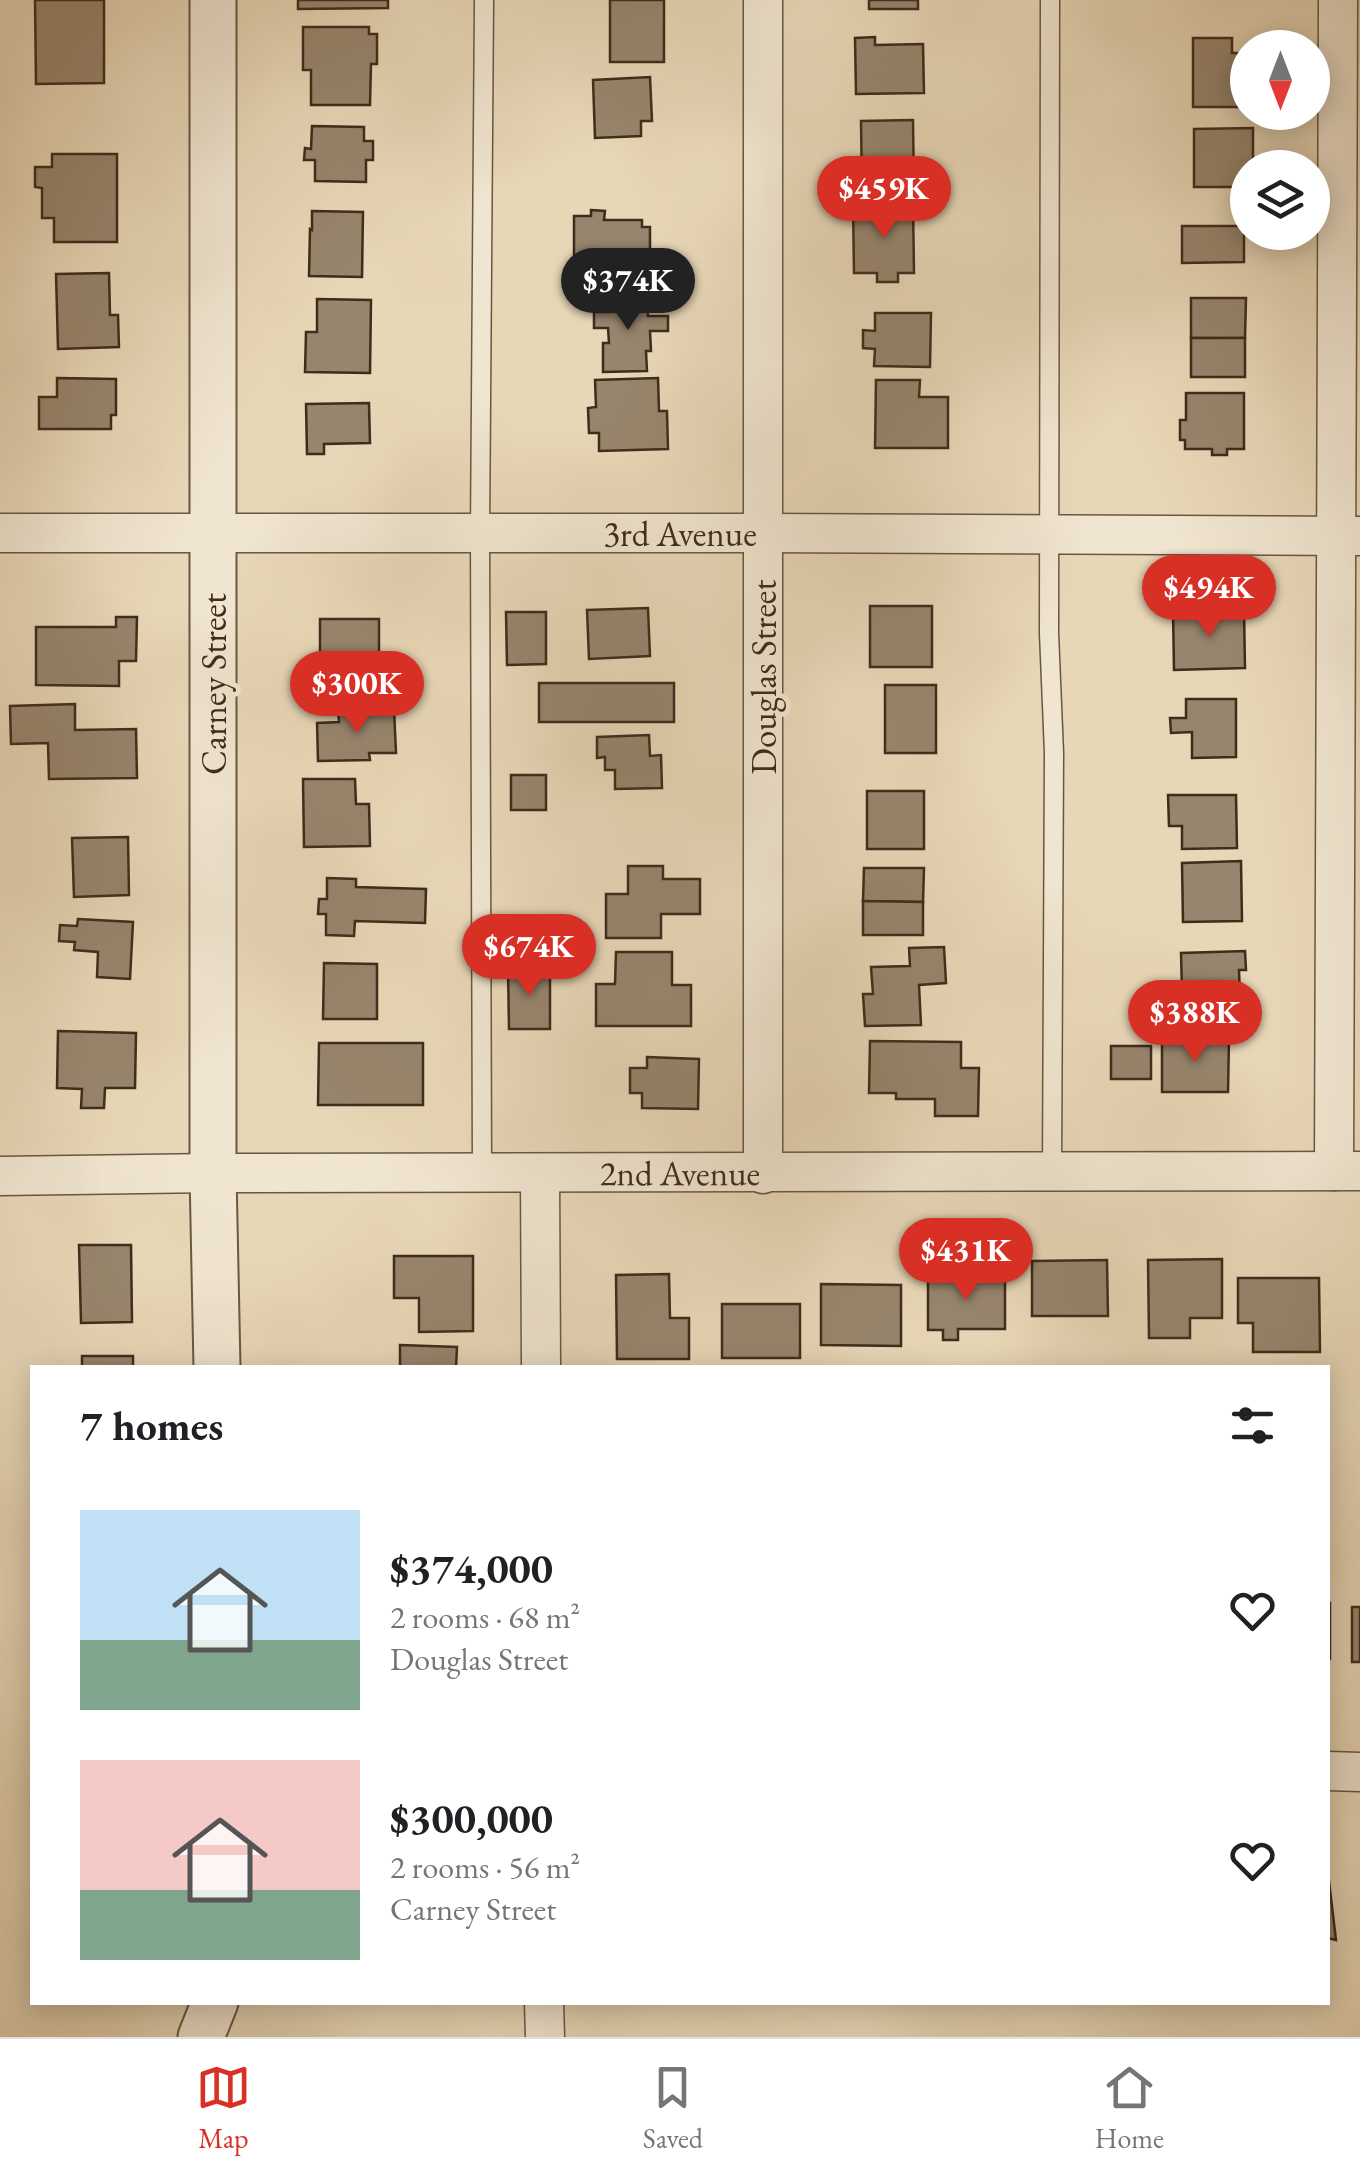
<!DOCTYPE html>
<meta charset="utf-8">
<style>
body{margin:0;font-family:"EB Garamond",serif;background:#f2f2f2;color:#202124;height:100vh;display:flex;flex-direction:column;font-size:38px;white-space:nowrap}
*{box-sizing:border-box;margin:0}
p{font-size:32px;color:#757577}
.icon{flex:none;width:55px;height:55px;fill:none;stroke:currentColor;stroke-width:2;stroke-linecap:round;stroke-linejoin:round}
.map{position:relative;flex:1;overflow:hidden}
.panel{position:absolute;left:30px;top:1365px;width:1300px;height:640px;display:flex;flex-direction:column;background:#fff;border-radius:0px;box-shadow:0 5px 25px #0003}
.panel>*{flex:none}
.needle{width:65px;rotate:180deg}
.buttons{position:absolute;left:1230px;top:30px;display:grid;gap:20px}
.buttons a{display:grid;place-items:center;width:100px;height:100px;border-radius:50%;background:#fff;box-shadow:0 5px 25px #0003;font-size:50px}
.price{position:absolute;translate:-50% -85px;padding:0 22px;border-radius:35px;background:#d93025;color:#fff;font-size:32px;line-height:65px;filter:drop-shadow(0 2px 5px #0008)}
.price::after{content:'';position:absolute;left:50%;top:60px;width:30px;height:22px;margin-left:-15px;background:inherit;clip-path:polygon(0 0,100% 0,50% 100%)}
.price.current{background:#222;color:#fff}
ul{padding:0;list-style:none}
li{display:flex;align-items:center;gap:30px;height:250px;padding:0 50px}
li span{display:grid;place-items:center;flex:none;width:280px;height:200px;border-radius:0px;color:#555}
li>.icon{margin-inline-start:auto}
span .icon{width:120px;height:120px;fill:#fffc;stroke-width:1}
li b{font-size:42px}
h2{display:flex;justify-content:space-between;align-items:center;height:120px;padding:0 50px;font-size:42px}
.tab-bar{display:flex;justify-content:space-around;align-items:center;height:140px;border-top:2px solid #e0e0e0;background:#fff;font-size:28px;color:#757577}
.tab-bar a{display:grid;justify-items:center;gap:5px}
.tab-bar .current{color:#d93025}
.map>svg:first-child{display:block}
.building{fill:#97856d;stroke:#3f2c1c;stroke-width:2.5}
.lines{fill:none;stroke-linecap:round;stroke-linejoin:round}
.service-casing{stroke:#695743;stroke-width:21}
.minor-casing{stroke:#695743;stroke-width:41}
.tertiary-casing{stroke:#695743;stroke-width:49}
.service{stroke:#f0e5d0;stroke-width:18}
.minor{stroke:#f0e5d0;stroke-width:38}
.tertiary{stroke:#f0e5d0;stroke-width:45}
.labels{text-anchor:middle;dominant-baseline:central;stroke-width:10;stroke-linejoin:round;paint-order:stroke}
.street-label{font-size:35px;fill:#3f2c1c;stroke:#f0e5d0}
</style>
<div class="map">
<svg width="1360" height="2037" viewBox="0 0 1360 2037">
<rect width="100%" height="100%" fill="#e8d7b7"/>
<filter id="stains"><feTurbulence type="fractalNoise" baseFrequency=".002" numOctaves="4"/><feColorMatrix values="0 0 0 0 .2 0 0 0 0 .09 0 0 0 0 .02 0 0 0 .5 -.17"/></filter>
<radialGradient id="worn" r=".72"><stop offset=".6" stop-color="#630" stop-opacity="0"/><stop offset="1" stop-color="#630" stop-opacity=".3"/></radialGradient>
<g class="building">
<polygon points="35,0 104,0 104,83 36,84"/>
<polygon points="298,0 388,0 388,8 298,9"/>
<rect x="610" y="0" width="54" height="62"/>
<rect x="869" y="0" width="49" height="9"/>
<polygon points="303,27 369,27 369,34 377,34 377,64 371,64 370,105 311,105 311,70 303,70"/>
<polygon points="875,37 875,45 923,44 924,93 856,94 855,38"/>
<polygon points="1193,38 1232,38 1232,53 1248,53 1248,107 1193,107"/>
<polygon points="650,77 652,121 641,121 641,136 595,138 593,80"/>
<polygon points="913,120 914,192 862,193 861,121"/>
<polygon points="312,126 364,127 364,141 373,141 373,160 366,160 366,182 315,181 315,160 304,160 305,148 311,149"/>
<polygon points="1253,128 1253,168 1248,168 1248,179 1243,179 1243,187 1194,187 1194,129"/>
<polygon points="52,154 117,154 117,242 54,242 54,218 42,218 42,188 35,187 35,167 52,167"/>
<polygon points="853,205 913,205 914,273 898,273 898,282 877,282 877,273 854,273"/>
<polygon points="591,210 605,211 604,220 642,220 642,227 650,227 650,258 643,258 643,269 614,268 614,275 589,275 589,266 574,266 574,216 591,216"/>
<polygon points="312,211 363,212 362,277 309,276 310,229 312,230"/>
<polygon points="1182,226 1244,226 1244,262 1182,263"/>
<polygon points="109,273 110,315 118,315 119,347 58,349 56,274"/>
<polygon points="647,296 648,316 668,316 668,331 650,331 651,351 646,351 647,371 603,372 603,343 609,343 608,328 594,328 594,312 609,312 609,297"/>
<polygon points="1191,298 1246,298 1245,338 1191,338"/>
<polygon points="317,299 371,300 370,373 305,372 306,332 317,332"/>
<polygon points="875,313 931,313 930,367 874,366 875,349 863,348 863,330 875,331"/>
<rect x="1191" y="338" width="54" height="39"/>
<polygon points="57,378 116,379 116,415 111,415 111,429 39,429 39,397 57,397"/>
<polygon points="658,378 659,411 667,411 668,449 599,451 599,433 589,433 588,408 596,407 595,380"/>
<polygon points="876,380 920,380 919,397 948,397 948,448 875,448"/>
<polygon points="1186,393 1244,393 1244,449 1227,449 1227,455 1212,455 1212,449 1185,449 1185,440 1180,440 1180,420 1186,420"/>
<polygon points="369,403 370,443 324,444 324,454 307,454 306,404"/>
<rect x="870" y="606" width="62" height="61"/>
<polygon points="648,608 650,656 589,659 587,610"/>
<polygon points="1244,610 1245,668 1174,670 1173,611"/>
<polygon points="506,612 546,612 546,664 507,665"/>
<polygon points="116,617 137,617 136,661 119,661 119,686 36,685 36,627 116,627"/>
<rect x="320" y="619" width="59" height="48"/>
<rect x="539" y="683" width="135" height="39"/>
<rect x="885" y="685" width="51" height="68"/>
<polygon points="1186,699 1236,699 1236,757 1192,758 1192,732 1171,733 1170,718 1186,718"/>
<polygon points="75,704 75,730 136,729 137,778 49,779 48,743 11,744 10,706"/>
<polygon points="394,709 396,753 369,753 370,760 318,761 317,723 339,722 338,711"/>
<polygon points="649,735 650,756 661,755 662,788 615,789 615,770 605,770 605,757 597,758 597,737"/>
<rect x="511" y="775" width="35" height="35"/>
<polygon points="303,779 355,779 356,804 369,804 370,846 304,847"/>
<rect x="867" y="791" width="57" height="58"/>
<polygon points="1168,795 1236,795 1237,848 1182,849 1182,826 1169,826"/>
<polygon points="128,837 129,895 74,897 72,838"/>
<polygon points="1241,861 1242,921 1183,922 1182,863"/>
<polygon points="628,866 663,866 663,879 700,879 700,914 661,914 661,938 606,938 606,894 628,894"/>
<polygon points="864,868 924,868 923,902 863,901"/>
<polygon points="327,878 356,879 356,887 426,889 425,923 355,921 354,936 326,935 326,914 318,914 319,899 327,899"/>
<polygon points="863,901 923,902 923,935 863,935"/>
<polygon points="78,919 133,922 130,979 97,977 98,952 74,950 75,942 59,941 60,925 77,926"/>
<polygon points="944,947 946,983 919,985 921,1025 865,1026 863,994 873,994 871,967 910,966 909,948"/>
<polygon points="1245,951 1246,970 1239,970 1241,1027 1183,1029 1181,953"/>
<polygon points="616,952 672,952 672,985 691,985 691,1026 596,1026 596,984 615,984"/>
<polygon points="324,963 377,964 377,1019 323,1019"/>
<polygon points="508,970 550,970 550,1029 509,1029"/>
<polygon points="58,1031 136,1033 135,1088 105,1088 104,1108 81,1108 82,1089 57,1088"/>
<polygon points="1162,1039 1229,1039 1228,1092 1162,1092"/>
<polygon points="870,1041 961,1042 961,1068 979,1068 978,1116 935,1116 935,1099 896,1099 896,1093 869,1093"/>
<polygon points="319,1043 423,1043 423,1105 318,1105"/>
<rect x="1111" y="1046" width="40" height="33"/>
<polygon points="647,1057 699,1059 698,1109 642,1108 642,1093 630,1093 630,1068 647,1068"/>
<polygon points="79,1245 131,1245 132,1322 81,1323"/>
<polygon points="394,1256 473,1256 473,1331 419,1332 419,1298 394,1298"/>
<polygon points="1222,1259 1222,1318 1190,1318 1190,1338 1149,1338 1148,1260"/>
<polygon points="1107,1260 1108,1316 1032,1316 1032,1261"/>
<polygon points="669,1274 670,1318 689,1318 689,1359 617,1359 616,1275"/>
<polygon points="928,1274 1005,1274 1005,1329 958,1329 958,1340 943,1340 943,1330 928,1330"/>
<polygon points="1238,1278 1319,1278 1320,1352 1253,1352 1253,1323 1238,1323"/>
<polygon points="821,1284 901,1285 901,1346 821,1345"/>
<rect x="722" y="1304" width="78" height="54"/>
<polygon points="400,1345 457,1347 456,1368 400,1368"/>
<rect x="82" y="1356" width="51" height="12"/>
<rect x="1328" y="1603" width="2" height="56"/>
<rect x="1352" y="1607" width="8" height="55"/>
<polygon points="1328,1873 1336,1940 1328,1938"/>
</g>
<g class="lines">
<g class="service-casing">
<g id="service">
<polyline points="1050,0 1049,633 1054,753 1052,1173"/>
<polyline points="482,1173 480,533 484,0"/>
</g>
</g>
<g class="minor-casing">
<g id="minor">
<polyline points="763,0 763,1174"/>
<path id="s1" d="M0,533H763L1360,536"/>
<polyline points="1334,1171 1338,0"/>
<polyline points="540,1173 541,1368"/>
<path id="s2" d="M0,1176L213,1173L1360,1171"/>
<polyline points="1328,1771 1360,1772"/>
<polyline points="544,2002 545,2037"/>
</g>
</g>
<g class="tertiary-casing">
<g id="tertiary">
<polyline points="213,0 213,1173 217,1368"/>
<polyline points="201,2037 215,2002"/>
</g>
</g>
<use href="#service" class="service"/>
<use href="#minor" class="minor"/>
<use href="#tertiary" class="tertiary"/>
</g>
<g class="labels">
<g class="street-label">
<text stroke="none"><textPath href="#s1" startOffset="680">3rd Avenue</textPath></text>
<text transform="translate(763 677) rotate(-90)">Douglas Street</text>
<text transform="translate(213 684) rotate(-90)">Carney Street</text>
<text stroke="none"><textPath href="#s2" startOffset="680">2nd Avenue</textPath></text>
</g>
</g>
<rect width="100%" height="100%" filter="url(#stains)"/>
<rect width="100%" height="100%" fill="url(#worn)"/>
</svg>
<div class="buttons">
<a><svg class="needle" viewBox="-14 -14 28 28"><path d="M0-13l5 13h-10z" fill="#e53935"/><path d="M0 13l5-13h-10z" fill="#757577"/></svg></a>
<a><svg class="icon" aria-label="layers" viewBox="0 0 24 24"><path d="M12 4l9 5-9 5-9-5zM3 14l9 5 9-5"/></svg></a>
</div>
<b class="price" style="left:884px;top:241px">$459K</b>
<b class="price current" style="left:628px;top:333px">$374K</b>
<b class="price" style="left:1209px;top:640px">$494K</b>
<b class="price" style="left:357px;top:736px">$300K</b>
<b class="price" style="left:529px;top:999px">$674K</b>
<b class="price" style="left:1195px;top:1065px">$388K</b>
<b class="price" style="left:966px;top:1303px">$431K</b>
<section class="panel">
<h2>7 homes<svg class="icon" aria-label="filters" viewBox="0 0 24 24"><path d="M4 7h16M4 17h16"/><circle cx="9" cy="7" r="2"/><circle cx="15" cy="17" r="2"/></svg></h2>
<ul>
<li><span style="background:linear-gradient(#bfe0f5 65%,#7fa58c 0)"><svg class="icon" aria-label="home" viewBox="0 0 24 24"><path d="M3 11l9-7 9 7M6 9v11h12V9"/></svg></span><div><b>$374,000</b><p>2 rooms · 68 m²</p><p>Douglas Street</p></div><svg class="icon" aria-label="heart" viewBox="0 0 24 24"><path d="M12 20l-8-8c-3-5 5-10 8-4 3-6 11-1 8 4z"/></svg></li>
<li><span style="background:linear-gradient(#f6c9c9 65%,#7fa58c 0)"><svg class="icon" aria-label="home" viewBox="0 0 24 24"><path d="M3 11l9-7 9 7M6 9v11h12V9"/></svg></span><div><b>$300,000</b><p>2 rooms · 56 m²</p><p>Carney Street</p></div><svg class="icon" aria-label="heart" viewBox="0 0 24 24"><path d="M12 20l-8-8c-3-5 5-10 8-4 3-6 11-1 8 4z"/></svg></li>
</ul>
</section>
</div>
<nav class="tab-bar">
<a class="current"><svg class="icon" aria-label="map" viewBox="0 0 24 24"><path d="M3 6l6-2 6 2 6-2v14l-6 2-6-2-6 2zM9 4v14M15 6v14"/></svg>Map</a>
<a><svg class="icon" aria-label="saved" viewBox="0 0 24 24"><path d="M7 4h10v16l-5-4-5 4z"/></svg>Saved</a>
<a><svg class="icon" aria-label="home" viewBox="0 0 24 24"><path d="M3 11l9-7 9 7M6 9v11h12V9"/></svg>Home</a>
</nav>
